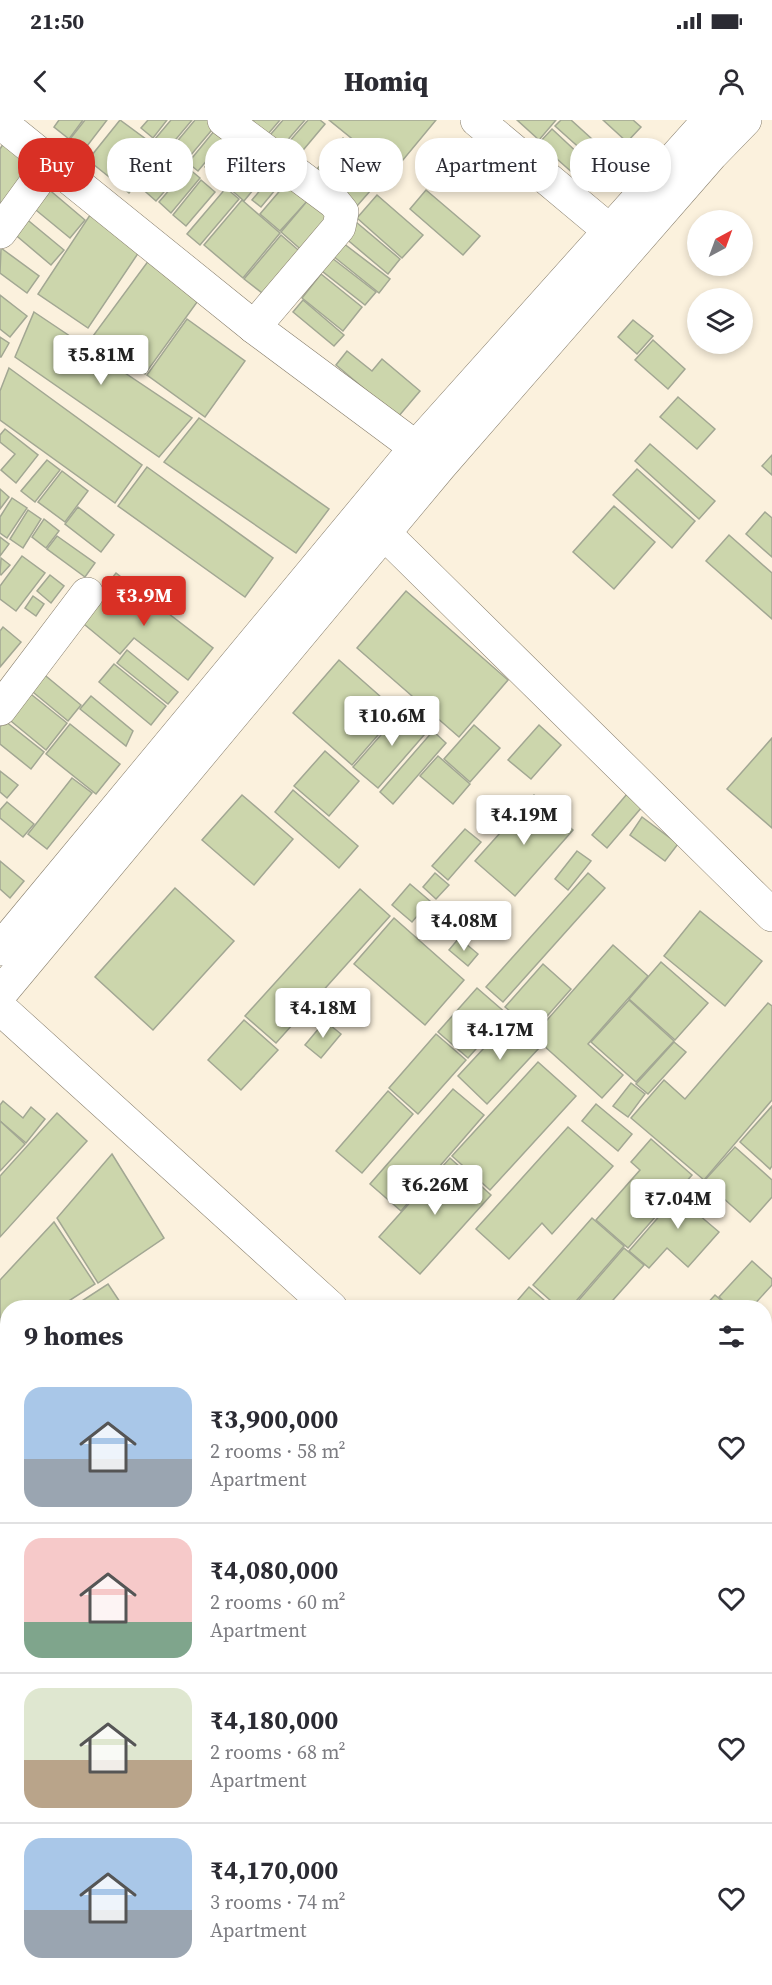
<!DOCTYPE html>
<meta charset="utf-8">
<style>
body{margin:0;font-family:"Source Serif 4",serif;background:#f7f7f7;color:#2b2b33;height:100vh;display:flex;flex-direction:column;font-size:22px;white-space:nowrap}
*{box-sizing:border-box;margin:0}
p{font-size:20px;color:#7c7c81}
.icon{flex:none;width:33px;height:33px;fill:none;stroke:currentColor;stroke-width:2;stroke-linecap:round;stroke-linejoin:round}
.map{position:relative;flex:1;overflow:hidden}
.details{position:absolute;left:0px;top:1180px;width:772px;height:686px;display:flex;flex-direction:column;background:#fff;border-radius:24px 24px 0 0;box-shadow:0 3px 9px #0003}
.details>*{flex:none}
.top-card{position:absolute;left:18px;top:18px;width:736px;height:54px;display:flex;gap:12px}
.needle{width:39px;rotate:41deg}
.buttons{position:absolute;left:687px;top:90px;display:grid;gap:12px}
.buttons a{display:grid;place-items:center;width:66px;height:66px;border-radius:50%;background:#fff;box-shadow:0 3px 9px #0003;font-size:30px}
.price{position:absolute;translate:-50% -51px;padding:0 14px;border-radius:6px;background:#fff;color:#222;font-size:20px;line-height:39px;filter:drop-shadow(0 2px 3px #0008)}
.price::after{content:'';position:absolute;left:50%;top:36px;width:18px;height:14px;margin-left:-9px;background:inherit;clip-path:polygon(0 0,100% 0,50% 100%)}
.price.current{background:#d93025;color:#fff}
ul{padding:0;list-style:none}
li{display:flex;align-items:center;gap:18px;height:150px;padding:0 24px}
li+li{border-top:2px solid #e1e1e2}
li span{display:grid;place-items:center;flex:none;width:168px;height:120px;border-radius:18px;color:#555}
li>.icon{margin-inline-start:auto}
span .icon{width:72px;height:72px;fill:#fffc;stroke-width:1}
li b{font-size:26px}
h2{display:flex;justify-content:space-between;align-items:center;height:72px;padding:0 24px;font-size:26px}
.chip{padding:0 21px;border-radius:24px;background:#fff;box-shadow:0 3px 9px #0003;font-size:21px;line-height:54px}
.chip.current{background:#d93025;color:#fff}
.status{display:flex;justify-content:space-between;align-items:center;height:42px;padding:0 30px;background:#fff;direction:ltr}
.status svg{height:16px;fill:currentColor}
header{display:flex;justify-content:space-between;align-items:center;height:78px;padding:0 24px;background:#fff;font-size:27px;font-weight:800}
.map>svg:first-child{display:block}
.building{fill:#ccd6ac;stroke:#a2a793;stroke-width:1.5}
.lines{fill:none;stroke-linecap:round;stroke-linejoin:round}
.minor-casing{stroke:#877e6c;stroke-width:34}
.minor{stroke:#fff;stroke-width:33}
</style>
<div class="status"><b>21:50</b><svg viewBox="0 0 49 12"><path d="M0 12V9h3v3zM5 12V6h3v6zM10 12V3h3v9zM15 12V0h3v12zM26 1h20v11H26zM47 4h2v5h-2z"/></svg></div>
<header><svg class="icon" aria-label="back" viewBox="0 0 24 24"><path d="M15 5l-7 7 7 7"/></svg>Homiq<svg class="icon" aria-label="person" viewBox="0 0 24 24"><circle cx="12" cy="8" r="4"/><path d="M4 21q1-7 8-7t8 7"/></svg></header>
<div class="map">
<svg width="772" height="1865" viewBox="0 0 772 1865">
<rect width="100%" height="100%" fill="#fbf1dd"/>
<g class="building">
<polygon points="59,0 83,0 69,19 54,7"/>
<polygon points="85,0 107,0 84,30 70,19"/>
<polygon points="120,0 162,31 129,73 88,40"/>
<polygon points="148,0 167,0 153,18 141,8"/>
<polygon points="171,0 192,0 167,30 155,19"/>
<polygon points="195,0 210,0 216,5 185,42 170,30"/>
<polygon points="254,0 280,0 262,21 247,8"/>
<polygon points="283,0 305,0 278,31 265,21"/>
<polygon points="308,0 320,0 325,4 294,41 282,30"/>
<polygon points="329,0 436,0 393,52"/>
<polygon points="517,0 556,0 539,20"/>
<polygon points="561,0 571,0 613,38 603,49 555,6"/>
<polygon points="603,0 633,0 641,7 627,22"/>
<polygon points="219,5 229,14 198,51 188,43"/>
<polygon points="552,9 596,50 584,63 539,23"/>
<polygon points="235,13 273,46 244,81 205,47"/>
<polygon points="343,18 357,31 327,66 313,54"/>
<polygon points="5,21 41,49 0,88 0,29"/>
<polygon points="168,32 186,47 156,81 139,66"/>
<polygon points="360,33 371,42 345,72 334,62"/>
<polygon points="372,43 385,54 357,86 345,75"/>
<polygon points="188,48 200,58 171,93 159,82"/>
<polygon points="276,51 285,58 261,87 252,80"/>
<polygon points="201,60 215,72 186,106 173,95"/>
<polygon points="289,60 310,78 280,111 260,94"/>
<polygon points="46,67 85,100 70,118 31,86"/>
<polygon points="226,68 239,79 200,125 187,114"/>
<polygon points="426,70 480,116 463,135 410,89"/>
<polygon points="314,73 340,95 306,134 281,112"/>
<polygon points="377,75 423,115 402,138 357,98"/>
<polygon points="242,80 280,113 243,158 204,125"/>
<polygon points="94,89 145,123 88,208 38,174"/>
<polygon points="24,97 64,130 51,145 12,112"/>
<polygon points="356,102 400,139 388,154 344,117"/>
<polygon points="281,115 304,135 270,179 244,159"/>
<polygon points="343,123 390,159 379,173 333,136"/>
<polygon points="1,128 39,156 27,173 0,153"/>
<polygon points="332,138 376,172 365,185 322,151"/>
<polygon points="149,140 200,178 145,254 93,216"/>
<polygon points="321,154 362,187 343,211 302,178"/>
<polygon points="0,175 27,196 10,217 0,209"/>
<polygon points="303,180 344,215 334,226 293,192"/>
<polygon points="34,192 192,298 159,337 15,237"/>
<polygon points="187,199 245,241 205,297 147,255"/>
<polygon points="633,200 653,216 637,234 618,217"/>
<polygon points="0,217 9,223 1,237 0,237"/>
<polygon points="653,220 685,249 668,269 635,240"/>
<polygon points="347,231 372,251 382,239 420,271 398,297 336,245"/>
<polygon points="9,248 142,345 115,383 0,300 0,271"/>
<polygon points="678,277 715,309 697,329 660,297"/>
<polygon points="199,298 329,389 296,433 164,342"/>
<polygon points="5,309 38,335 16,363 1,350 15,334 0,322 0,315"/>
<polygon points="650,324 715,381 699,399 635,341"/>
<polygon points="772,335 772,355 762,346"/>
<polygon points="47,340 60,350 35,382 21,371"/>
<polygon points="147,347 273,438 245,477 118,386"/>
<polygon points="637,349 695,401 672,428 613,375"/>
<polygon points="62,351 88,371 65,402 38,382"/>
<polygon points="0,369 9,377 0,389"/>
<polygon points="12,378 27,388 7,418 0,413 0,397"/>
<polygon points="614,386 655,422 614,469 573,432"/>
<polygon points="78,387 114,415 101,432 65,404"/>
<polygon points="28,390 41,399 23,428 10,419"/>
<polygon points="765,392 772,398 772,437 746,414"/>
<polygon points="44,399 59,411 46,428 32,417"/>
<polygon points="729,415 772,453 772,499 706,441"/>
<polygon points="57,416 95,443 85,457 47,429"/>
<polygon points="0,417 9,424 0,436"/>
<polygon points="22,436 45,453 16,491 0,479 0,466"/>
<polygon points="1,438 10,445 1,455 0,454"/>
<polygon points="116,453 213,528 188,560 134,518 120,534 79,500"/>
<polygon points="50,455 64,466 51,483 37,471"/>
<polygon points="406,471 508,560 459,617 357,528"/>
<polygon points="33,476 44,484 36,496 25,488"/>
<polygon points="3,507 21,522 0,547 0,511"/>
<polygon points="127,530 178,572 168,584 117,543"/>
<polygon points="339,540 398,592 352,645 293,593"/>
<polygon points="114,544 166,586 151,605 99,562"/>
<polygon points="41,552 81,585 68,601 28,568"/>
<polygon points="27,571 67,603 46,630 6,597"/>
<polygon points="91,576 133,611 126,626 80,589"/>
<polygon points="407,585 431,607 378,668 353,647"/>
<polygon points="5,601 44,632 31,649 0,624 0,607"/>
<polygon points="70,604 120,644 96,674 46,634"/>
<polygon points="474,605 500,628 470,662 444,639"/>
<polygon points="539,605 561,625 531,659 508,640"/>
<polygon points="433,611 446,623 393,684 380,672"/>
<polygon points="772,618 772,708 727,669"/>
<polygon points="325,631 359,661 329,696 294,666"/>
<polygon points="438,636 470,664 453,684 420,656"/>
<polygon points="0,651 18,665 7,678 0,672"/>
<polygon points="72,658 92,673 47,729 28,714"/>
<polygon points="293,670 358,726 339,748 275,692"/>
<polygon points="627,674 642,687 607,728 592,715"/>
<polygon points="242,675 293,719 254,765 202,720"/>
<polygon points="534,675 573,710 515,776 475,741"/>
<polygon points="7,682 34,704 23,717 0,698 0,690"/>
<polygon points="642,697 678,724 665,741 630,715"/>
<polygon points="465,709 481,722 448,760 432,746"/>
<polygon points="577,731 591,741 568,770 555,759"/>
<polygon points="0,741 24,761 10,778 0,769"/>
<polygon points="435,753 449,765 436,779 423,767"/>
<polygon points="588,753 605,768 503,882 486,867"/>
<polygon points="410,764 430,781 412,802 392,785"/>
<polygon points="175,768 234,821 153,910 95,857"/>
<polygon points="360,769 390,796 276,923 245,896"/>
<polygon points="700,791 762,841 725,886 664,836"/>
<polygon points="394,798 464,860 425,905 354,844"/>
<polygon points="459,818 478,834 468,846 449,830"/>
<polygon points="613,825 648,856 588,924 623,955 602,978 533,916"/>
<polygon points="661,842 708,883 675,920 629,879"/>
<polygon points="543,844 571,869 534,911 505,887"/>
<polygon points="477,868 507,894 468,938 438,912"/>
<polygon points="629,880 674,921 636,962 591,922"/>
<polygon points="768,883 772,886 772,980 704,1060 631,998 664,960 685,979"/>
<polygon points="512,898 541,926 487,984 458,956"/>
<polygon points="244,900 278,930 241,970 208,940"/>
<polygon points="325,901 341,914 321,938 305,925"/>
<polygon points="436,914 466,940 418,994 389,968"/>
<polygon points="674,922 686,932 648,974 636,964"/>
<polygon points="538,942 576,976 490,1070 452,1036"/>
<polygon points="631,963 645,974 628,997 613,986"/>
<polygon points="453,969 484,995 401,1091 370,1064"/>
<polygon points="388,971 413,994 362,1053 336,1031"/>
<polygon points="3,981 23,998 31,987 45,999 26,1023 0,1001 0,985"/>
<polygon points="596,984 632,1014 618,1031 582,1001"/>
<polygon points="772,986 772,1046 770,1049 740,1022"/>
<polygon points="57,993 87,1021 0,1117 0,1056"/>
<polygon points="0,1001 25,1024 0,1051"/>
<polygon points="568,1007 613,1046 552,1114 542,1103 509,1139 476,1109"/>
<polygon points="651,1019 692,1055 628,1128 596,1100 640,1050 631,1042"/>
<polygon points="735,1027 772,1060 772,1077 750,1102 704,1061"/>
<polygon points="112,1034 164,1118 98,1163 57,1098"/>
<polygon points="450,1038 491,1075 420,1154 379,1117"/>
<polygon points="689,1062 711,1081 699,1095 719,1112 688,1147 667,1128 649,1148 629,1131"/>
<polygon points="592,1098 624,1126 570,1188 559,1188 533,1165"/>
<polygon points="54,1102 95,1164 58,1188 8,1188 8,1221 0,1225 0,1160"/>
<polygon points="624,1128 644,1145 606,1188 572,1188"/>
<polygon points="752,1141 772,1159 772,1165 751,1188 731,1188 719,1177"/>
<polygon points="108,1164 124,1188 71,1188"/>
<polygon points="529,1167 553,1188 511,1188"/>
<polygon points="715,1175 730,1188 703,1188"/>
<polygon points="8,1231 8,1288 0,1277 0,1236"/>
<polygon points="0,1280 8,1291 8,1333 0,1337"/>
<polygon points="765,1306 772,1312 772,1350 765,1358"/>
<polygon points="8,1356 8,1433 0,1427 0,1361"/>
<polygon points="770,1378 772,1380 772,1419 765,1413 765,1383"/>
<polygon points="772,1472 772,1501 765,1495 765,1479"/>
<polygon points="8,1600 8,1633 0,1624 0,1608"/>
<polygon points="0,1639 8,1645 8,1858 246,1858 253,1865 0,1865"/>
<polygon points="313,1858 451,1858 458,1865 320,1865"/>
<polygon points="629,1858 646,1858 653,1865 620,1865"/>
<polygon points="647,1858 707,1858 714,1865 654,1865"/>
</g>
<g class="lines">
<g class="minor-casing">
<g id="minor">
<polyline points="224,0 334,82 342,92 339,107 254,207"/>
<polyline points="477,0 610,111"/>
<polyline points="0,2 254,207 434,341"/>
<polyline points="0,112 51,42"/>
<polyline points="384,413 772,795"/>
<polyline points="0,589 87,474"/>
<polyline points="0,829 417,326 709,0"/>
<polyline points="0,874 440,346 711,35 745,0"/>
<polyline points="0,888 331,1188"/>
<polyline points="765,1581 772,1587"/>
</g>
</g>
<use href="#minor" class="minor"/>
</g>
</svg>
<div class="buttons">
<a><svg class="needle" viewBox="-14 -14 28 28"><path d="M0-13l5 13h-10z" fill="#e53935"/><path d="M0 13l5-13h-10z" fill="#7c7c81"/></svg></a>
<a><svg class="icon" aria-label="layers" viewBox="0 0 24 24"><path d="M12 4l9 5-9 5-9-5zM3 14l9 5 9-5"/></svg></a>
</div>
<b class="price" style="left:101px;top:266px">₹5.81M</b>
<b class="price current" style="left:144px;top:507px">₹3.9M</b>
<b class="price" style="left:392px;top:627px">₹10.6M</b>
<b class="price" style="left:524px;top:726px">₹4.19M</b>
<b class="price" style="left:464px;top:832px">₹4.08M</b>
<b class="price" style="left:323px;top:919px">₹4.18M</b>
<b class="price" style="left:500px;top:941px">₹4.17M</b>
<b class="price" style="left:435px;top:1096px">₹6.26M</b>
<b class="price" style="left:678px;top:1110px">₹7.04M</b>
<div class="top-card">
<a class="chip current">Buy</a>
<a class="chip">Rent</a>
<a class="chip">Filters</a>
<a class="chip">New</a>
<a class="chip">Apartment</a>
<a class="chip">House</a>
</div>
<section class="details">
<h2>9 homes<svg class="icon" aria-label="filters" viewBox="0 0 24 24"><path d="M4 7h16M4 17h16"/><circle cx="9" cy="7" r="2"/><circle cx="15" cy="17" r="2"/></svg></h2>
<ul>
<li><span style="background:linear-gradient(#a9c7e8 60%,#9aa5b1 0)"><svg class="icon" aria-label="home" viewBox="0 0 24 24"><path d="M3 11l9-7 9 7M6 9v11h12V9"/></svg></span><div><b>₹3,900,000</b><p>2 rooms · 58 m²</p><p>Apartment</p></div><svg class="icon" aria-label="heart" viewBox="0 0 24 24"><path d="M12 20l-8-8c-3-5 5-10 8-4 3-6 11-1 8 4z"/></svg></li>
<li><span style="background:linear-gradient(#f6c9c9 70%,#7fa58c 0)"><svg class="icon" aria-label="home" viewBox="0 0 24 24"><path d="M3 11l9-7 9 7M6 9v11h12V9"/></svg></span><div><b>₹4,080,000</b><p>2 rooms · 60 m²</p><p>Apartment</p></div><svg class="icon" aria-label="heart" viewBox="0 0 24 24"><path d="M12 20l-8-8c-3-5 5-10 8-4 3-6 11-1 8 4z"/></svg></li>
<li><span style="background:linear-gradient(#dfe7d0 60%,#b9a48a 0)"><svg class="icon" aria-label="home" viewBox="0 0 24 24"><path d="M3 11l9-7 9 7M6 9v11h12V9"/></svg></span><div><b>₹4,180,000</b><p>2 rooms · 68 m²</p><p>Apartment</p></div><svg class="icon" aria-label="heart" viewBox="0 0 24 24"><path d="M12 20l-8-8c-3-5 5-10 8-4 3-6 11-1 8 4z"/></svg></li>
<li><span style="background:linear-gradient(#a9c7e8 60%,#9aa5b1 0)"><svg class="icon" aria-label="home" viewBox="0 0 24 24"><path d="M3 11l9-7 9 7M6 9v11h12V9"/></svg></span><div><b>₹4,170,000</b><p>3 rooms · 74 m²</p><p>Apartment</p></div><svg class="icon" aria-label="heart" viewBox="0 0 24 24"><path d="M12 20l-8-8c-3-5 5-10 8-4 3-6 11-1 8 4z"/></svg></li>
</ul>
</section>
</div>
